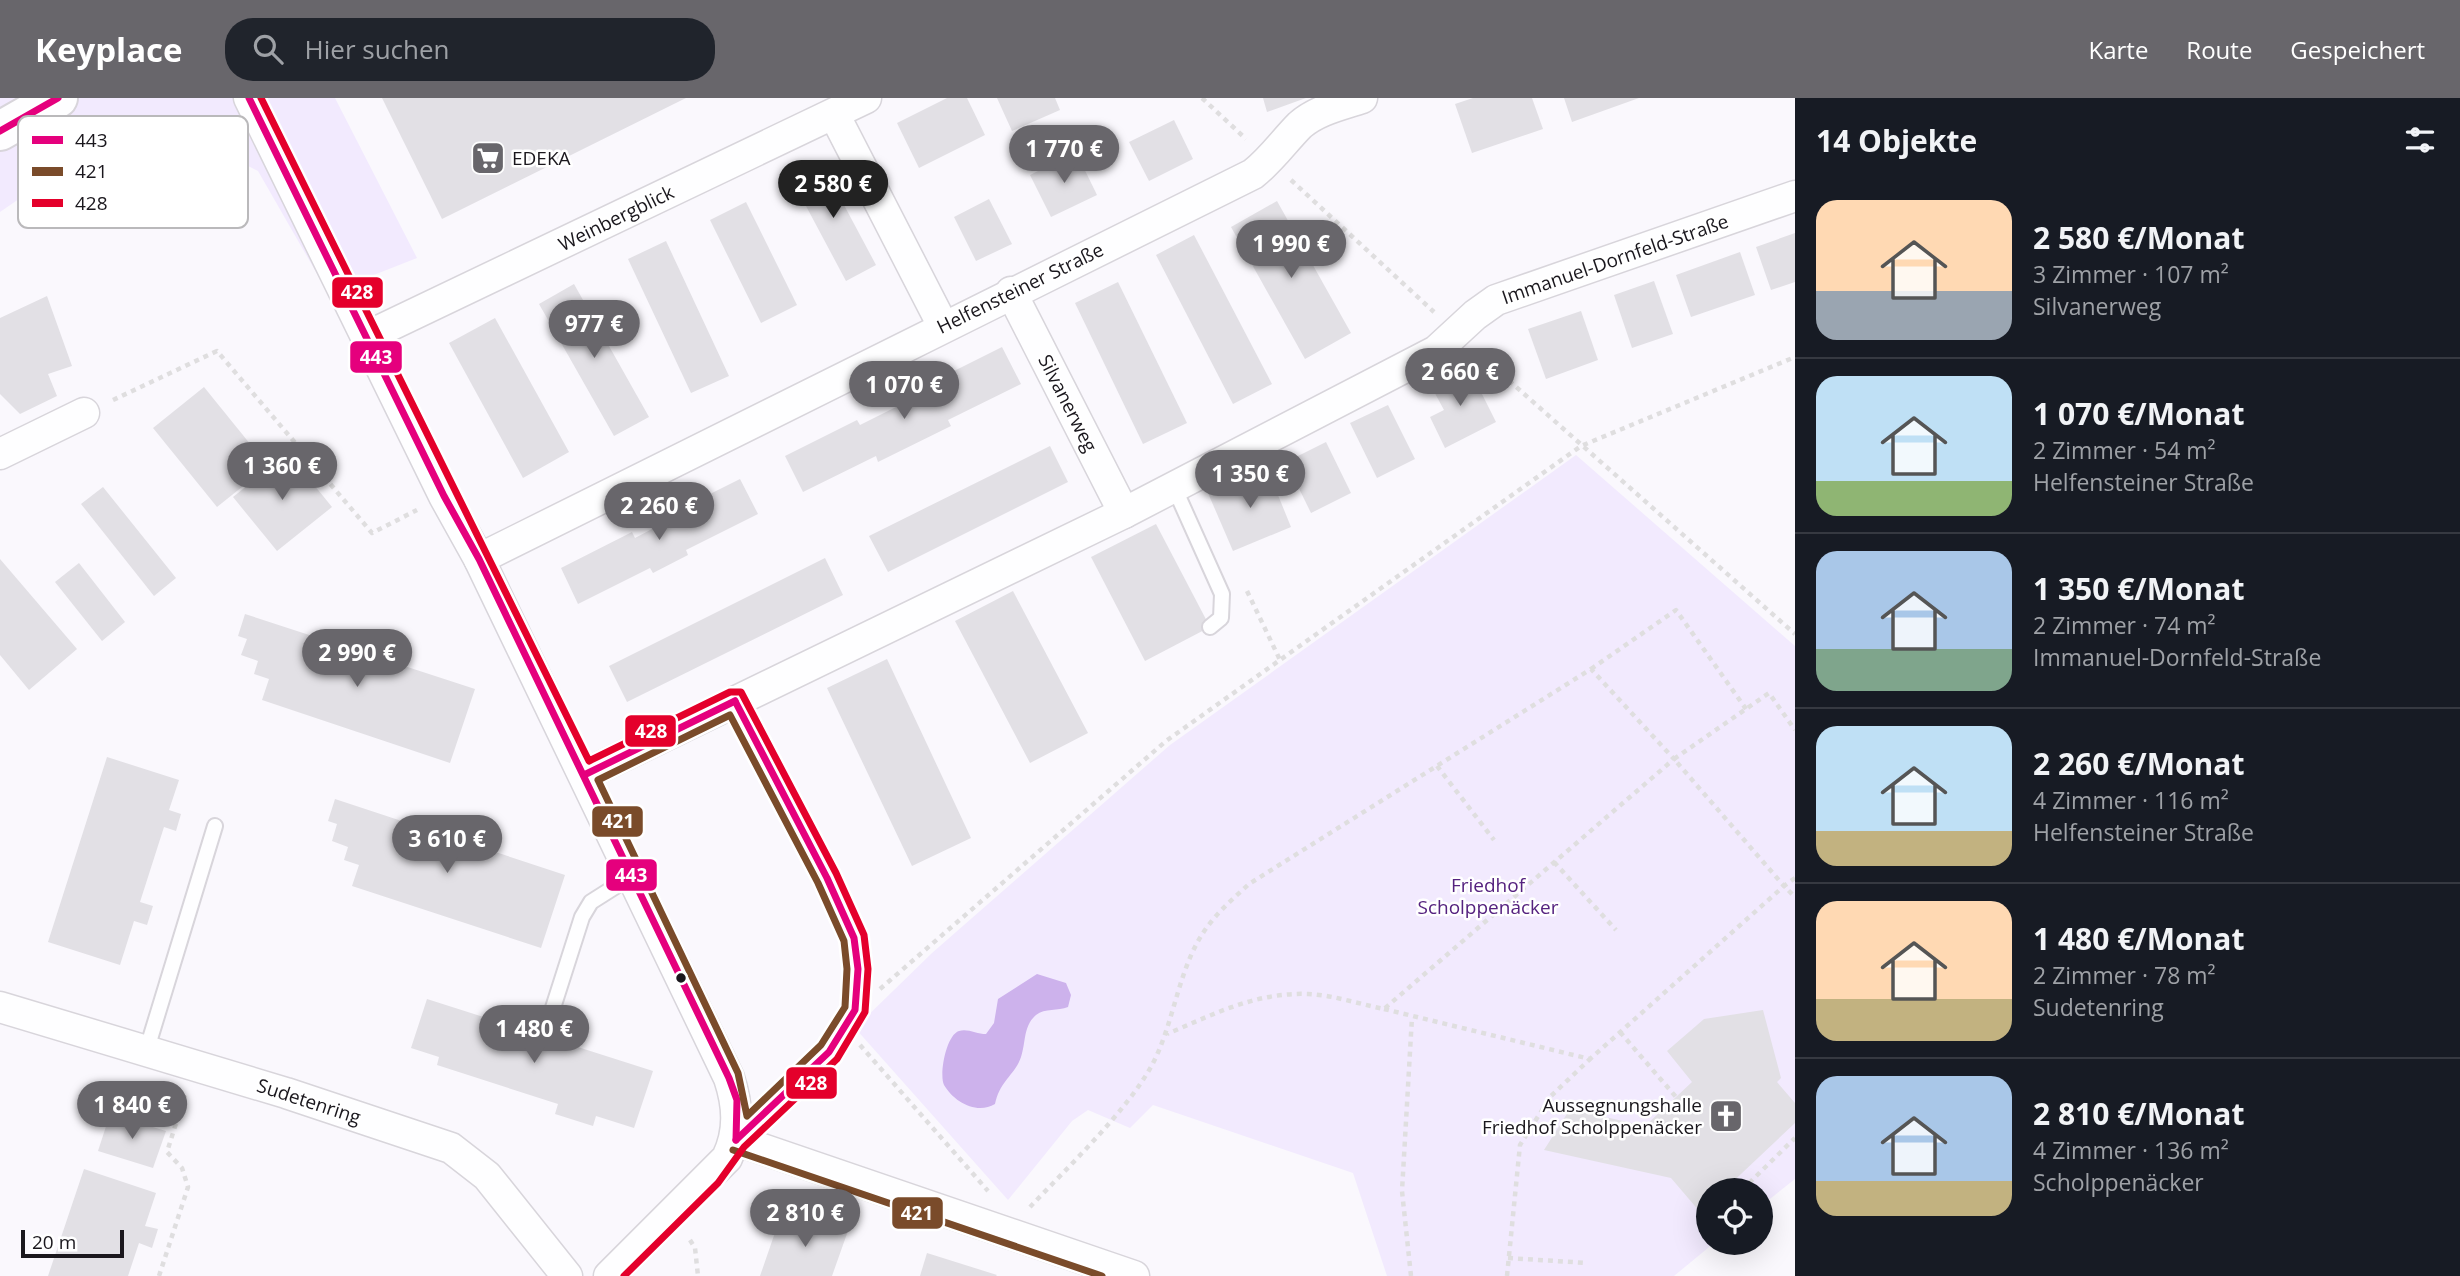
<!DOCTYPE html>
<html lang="de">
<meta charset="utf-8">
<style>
body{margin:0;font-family:"Open Sans",sans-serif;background:#20242c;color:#f1f3f6;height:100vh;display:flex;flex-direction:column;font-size:26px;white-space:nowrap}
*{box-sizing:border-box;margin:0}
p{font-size:23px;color:#9ea1a6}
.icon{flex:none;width:38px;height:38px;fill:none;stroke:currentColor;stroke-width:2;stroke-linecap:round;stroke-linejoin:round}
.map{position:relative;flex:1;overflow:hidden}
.sheet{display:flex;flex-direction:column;background:#171b24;width:665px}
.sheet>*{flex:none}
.controls{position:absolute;left:1696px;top:1080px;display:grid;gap:14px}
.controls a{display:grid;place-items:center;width:77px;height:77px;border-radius:50%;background:#171b24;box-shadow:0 7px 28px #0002;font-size:35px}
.scale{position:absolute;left:21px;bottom:18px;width:103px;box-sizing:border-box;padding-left:7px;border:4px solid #1a171d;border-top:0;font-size:19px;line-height:24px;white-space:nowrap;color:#1a171d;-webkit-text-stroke:5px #fff;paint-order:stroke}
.price{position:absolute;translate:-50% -60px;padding:0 16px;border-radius:24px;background:#68666b;color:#fff;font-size:23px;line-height:46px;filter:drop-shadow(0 2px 4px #0008)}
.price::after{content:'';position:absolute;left:50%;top:42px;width:21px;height:16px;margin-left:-10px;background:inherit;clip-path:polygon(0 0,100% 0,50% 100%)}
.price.current{background:#222;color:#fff}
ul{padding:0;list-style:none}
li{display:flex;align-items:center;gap:21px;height:175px;padding:0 21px}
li+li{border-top:2px solid #363941}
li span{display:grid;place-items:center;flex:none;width:196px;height:140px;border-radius:21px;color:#555}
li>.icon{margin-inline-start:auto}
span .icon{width:84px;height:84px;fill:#fffc;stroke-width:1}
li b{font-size:30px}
h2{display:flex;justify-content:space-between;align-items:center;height:84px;padding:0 21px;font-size:30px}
header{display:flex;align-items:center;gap:42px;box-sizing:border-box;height:98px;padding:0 35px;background:#68666b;color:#fff}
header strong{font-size:33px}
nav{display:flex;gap:38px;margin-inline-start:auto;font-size:24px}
.search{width:490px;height:63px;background:#20242c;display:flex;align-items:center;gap:18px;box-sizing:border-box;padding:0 24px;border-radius:28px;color:#9ea1a6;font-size:26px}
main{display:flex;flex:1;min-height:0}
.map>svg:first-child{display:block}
.green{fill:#f2eafe}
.water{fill:#cdb2ec}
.building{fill:#e2e0e5}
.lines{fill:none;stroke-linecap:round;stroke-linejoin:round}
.lane-casing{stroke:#d8d5db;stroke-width:18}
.street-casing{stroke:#d8d5db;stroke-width:33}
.secondary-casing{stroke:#d8d5db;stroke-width:42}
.path{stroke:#dfdedf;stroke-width:4.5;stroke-dasharray:5 5;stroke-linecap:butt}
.lane{stroke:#fefeff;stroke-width:14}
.street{stroke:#fefeff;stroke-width:30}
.secondary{stroke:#fefeff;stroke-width:38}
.bus-1-casing{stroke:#fff;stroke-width:12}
.bus-2-casing{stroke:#fff;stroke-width:12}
.bus-3-casing{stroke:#fff;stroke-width:12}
.bus-1{stroke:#e5007d;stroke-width:7}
.bus-2{stroke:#7a4b2a;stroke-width:7}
.bus-3{stroke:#e4002b;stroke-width:7}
.bus-dot{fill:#1a171d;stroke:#fff;stroke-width:2.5}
.labels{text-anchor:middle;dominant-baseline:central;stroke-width:5;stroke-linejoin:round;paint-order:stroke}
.poi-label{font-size:19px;fill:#1a171d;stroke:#fff;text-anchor:start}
.street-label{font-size:19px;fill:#1a171d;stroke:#fff}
.park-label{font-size:19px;fill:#55227f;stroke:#fff}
.key{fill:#fff;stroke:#bab9bb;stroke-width:2}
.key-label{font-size:19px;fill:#1a171d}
.line-badge{stroke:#fff;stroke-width:2.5}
.badge-label{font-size:19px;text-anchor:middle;font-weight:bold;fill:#fff}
</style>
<header>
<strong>Keyplace</strong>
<div class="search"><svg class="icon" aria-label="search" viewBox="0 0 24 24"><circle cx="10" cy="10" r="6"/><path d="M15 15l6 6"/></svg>Hier suchen</div>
<nav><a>Karte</a><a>Route</a><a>Gespeichert</a></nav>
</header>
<main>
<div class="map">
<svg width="1795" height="1178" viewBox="0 0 1795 1178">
<rect width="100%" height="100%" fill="#faf8fd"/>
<g class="green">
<polygon points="0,0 335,0 417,160 328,195 258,73 183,35 112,37 0,114"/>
<polygon points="1576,357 1795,548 1795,1081 1761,1108 1760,1092 1708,1092 1708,1144 1714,1145 1674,1178 1387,1178 1353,1075 1153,1007 1130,1030 1088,1012 1072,1023 1008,1102 855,930 932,855 1170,647"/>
</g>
<path class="water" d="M1037,876L1066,885L1071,897L1068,909C1058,913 1045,910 1036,917C1023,928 1026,945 1021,959C1015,977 1000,982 995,1006C977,1017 954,1004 944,987C939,977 946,937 959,933C967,930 977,936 986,936L994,925L998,901Z"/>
<g class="building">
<polygon points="382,0 686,0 442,121"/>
<polygon points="947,0 967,0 985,37 919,70 897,25"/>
<polygon points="997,0 1055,0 1060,12 1012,33"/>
<polygon points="1263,0 1306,0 1267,14"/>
<polygon points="1473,0 1532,0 1543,31 1472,55 1455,6"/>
<polygon points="1564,0 1639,0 1572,24"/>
<polygon points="1174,22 1193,61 1149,83 1129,44"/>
<polygon points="1076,54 1097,97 1051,119 1030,77"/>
<polygon points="820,62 876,167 846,183 790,78"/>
<polygon points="989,101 1012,146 976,163 954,119"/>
<polygon points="1277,103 1351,235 1305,261 1231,129"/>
<polygon points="746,104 797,207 761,225 710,122"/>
<polygon points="1795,135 1795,184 1771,192 1756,149"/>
<polygon points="1194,137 1272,286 1233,306 1156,157"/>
<polygon points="666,143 729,278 691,295 628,161"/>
<polygon points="1740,154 1755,197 1691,219 1676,177"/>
<polygon points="1654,183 1673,236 1632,250 1614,197"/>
<polygon points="1118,184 1187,325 1143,346 1075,205"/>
<polygon points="574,186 649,319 614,338 539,206"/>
<polygon points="47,198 72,268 48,276 57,298 20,316 0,296 0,220"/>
<polygon points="1581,213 1598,262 1546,281 1528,231"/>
<polygon points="495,220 569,354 523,380 449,245"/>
<polygon points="1002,249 1021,286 948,322 951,328 878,364 876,358 803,394 785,358 857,322 860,327 932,291 930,285"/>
<polygon points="1469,270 1496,324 1445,350 1430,319 1444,312 1431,288"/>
<polygon points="204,289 268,368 217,409 153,330"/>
<polygon points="1388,307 1415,361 1377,380 1350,325"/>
<polygon points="1326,344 1351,395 1311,415 1286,364"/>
<polygon points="1050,348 1068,384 888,474 869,438"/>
<polygon points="288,355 332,409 277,453 233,399"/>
<polygon points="1267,370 1291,429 1233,453 1208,395"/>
<polygon points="740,381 758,416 686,452 688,457 653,475 650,470 578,506 561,470 632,434 635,440 671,421 668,417"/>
<polygon points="103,389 176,480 154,498 81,406"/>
<polygon points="1156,426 1210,529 1145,563 1091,459"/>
<polygon points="825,460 843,497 627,604 609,568"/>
<polygon points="0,461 77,551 29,592 0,557"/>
<polygon points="79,465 125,524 102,543 55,484"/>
<polygon points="1013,493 1088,635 1030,665 955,523"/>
<polygon points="245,516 475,591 450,665 262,602 269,581 254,576 258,563 241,557 247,541 238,538"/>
<polygon points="887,561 971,740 912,768 827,590"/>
<polygon points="107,659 179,682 169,712 181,716 176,733 164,729 140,804 153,808 147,827 134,823 120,867 48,844"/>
<polygon points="335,701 565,777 541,850 352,788 359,767 344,762 348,749 332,743 337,726 328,723"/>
<polygon points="427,901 653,973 634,1030 596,1018 593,1028 555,1016 558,1006 437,967 439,959 411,950"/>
<polygon points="1763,912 1781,980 1777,984 1795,1005 1795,1025 1724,1092 1708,1092 1708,1107 1700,1114 1671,1080 1544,1052 1570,1011 1645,1028 1692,984 1667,953 1704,921"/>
<polygon points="110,1016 166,1033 153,1070 98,1053"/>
<polygon points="84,1071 156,1095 145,1128 158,1131 152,1150 139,1145 128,1178 48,1178"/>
<polygon points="815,1119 849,1130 832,1178 760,1178 780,1120 811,1130"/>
<polygon points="927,1155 997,1177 996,1178 920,1178"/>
</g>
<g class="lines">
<g class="lane-casing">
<g id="lane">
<polyline points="1174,389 1222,496 1221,520 1210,529"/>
<polyline points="735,603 827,780 854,840 858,871 855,912 829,954 789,995 737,1041"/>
<polyline points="544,938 582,819 591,804 632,778"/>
<polyline points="146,954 215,728"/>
</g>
</g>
<g class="street-casing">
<g id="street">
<path d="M249,0L444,398L479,461L729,980C738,1007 740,1033 727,1060L609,1178"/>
<polyline points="834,16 943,228"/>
<polyline points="1011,194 1124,415"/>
<polyline points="366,239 866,0"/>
<polyline points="0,356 84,315"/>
<path d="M479,461L1253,76C1272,61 1284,43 1300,27C1317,12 1341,7 1362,0"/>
<polyline points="584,677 1124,415 1436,253 1475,217 1496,202 1795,98"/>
<polyline points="0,909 286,995 451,1050 487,1078 567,1178"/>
<polyline points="736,1042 1134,1178"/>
</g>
</g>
<g class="secondary-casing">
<polyline id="secondary" points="0,33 58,0"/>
</g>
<g class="path">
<polyline points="1202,0 1246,41"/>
<polyline points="1291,82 1434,214"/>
<polyline points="1479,256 1795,536"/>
<polyline points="113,302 217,253 372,435 417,412"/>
<polyline points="1247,493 1280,562"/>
<polyline points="1591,571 1676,512 1746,611"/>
<polyline points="1437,668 1494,742"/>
<polyline points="1554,764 1616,832"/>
<polyline points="1795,780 1784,788 1795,799"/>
<polyline points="880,891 1166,643 1581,348 1795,259"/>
<polyline points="1384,911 1590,961 1784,788 1674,661 1769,595 1795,632"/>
<polyline points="1620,934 1676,999"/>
<polyline points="860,947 988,1093"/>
<polyline points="1742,1092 1795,1040"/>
<path d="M1030,1109C1067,1070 1127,1013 1152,967C1176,922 1178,864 1211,824C1222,810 1236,798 1249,786L1591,571L1674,661L1384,911C1359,906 1333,897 1308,896C1256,894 1214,916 1167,936"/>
<polyline points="1707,1126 1708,1126"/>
<polyline points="690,1142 695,1150 698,1178"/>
<polyline points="1508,1160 1587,1165"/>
<polyline points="159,1178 188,1089 182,1070 167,1054 185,997"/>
<polyline points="1411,1178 1402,1093 1412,919"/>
<polyline points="1507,1178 1520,1047 1551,998 1590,961"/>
</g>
<use href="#lane" class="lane"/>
<use href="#street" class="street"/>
<use href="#secondary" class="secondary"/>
<g class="bus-1-casing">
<g id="bus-1">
<polyline points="249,0 444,398 479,461 729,980 737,1002 736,1042"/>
<polyline points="0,33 58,0"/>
<polyline points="735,603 827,780 854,840 858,871 855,912 829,954 736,1042"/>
<polyline points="584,677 735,603"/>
</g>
</g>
<g class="bus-2-casing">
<g id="bus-2">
<polygon points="730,617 818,785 844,843 847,871 845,909 821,947 747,1018 738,975 598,682"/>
<polyline points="733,1052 1102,1178"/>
</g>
</g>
<g class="bus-3-casing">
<polyline id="bus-3" points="261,0 589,663 730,594 741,594 836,775 864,837 868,871 865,914 837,961 744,1049 718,1085 624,1178"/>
</g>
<use href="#bus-1" class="bus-1"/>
<use href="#bus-2" class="bus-2"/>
<use href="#bus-3" class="bus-3"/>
</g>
<defs>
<g id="supermarket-square" transform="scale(1.75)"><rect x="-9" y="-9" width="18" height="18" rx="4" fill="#68666b" stroke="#fff"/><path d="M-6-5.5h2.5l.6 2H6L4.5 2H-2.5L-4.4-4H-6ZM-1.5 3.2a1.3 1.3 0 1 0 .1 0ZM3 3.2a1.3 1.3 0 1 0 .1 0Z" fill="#fff"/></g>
<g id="church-square" transform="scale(1.75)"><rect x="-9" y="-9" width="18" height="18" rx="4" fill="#68666b" stroke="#fff"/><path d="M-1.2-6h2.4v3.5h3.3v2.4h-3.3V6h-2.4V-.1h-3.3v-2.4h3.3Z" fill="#fff"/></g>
</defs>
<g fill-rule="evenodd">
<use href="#supermarket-square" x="488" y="60"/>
<use href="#church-square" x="1726" y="1018"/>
</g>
<circle class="bus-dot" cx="681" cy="880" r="6"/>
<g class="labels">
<g class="poi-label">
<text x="512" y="60">EDEKA</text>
<text x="1702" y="1007" text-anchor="end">Aussegnungshalle<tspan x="1702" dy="22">Friedhof Scholppenäcker</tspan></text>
</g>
<g class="street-label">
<text transform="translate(616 120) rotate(-26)">Weinbergblick</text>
<text transform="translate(1615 161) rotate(-19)">Immanuel-Dornfeld-Straße</text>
<text transform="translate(1020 190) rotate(-26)">Helfensteiner Straße</text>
<text transform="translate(1068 305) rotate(63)">Silvanerweg</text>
<text transform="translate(309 1003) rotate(18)">Sudetenring</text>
</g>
<g class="park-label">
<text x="1488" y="787">Friedhof<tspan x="1488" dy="22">Scholppenäcker</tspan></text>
</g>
</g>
<rect x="18" y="18" width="230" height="112" rx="10" class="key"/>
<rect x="32" y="38" width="31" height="8" fill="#e5007d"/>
<rect x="32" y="69" width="31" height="9" fill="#7a4b2a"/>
<rect x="32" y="101" width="31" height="8" fill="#e4002b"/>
<g class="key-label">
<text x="75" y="49">443</text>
<text x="75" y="80">421</text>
<text x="75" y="112">428</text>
</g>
<g class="line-badge">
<rect x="331" y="178" width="53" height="33" rx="7" fill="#e4002b"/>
<rect x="349" y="242" width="54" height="34" rx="7" fill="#e5007d"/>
<rect x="624" y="616" width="53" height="34" rx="7" fill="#e4002b"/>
<rect x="591" y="707" width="53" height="33" rx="7" fill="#7a4b2a"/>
<rect x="605" y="760" width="53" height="34" rx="7" fill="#e5007d"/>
<rect x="785" y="968" width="53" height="34" rx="7" fill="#e4002b"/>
<rect x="891" y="1098" width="53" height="34" rx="7" fill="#7a4b2a"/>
</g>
<g class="badge-label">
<text x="357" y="201">428</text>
<text x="376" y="266">443</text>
<text x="651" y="640">428</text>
<text x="618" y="730">421</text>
<text x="631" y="784">443</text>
<text x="811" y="992">428</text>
<text x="917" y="1122">421</text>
</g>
</svg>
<div class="controls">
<a><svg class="icon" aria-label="locate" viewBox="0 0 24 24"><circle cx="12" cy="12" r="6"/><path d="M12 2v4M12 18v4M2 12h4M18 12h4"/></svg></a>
</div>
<div class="scale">20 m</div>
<b class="price" style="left:1064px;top:87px">1 770 €</b>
<b class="price current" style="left:833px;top:122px">2 580 €</b>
<b class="price" style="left:1291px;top:182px">1 990 €</b>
<b class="price" style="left:594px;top:262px">977 €</b>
<b class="price" style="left:1460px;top:310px">2 660 €</b>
<b class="price" style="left:904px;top:323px">1 070 €</b>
<b class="price" style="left:282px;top:404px">1 360 €</b>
<b class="price" style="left:1250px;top:412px">1 350 €</b>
<b class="price" style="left:659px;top:444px">2 260 €</b>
<b class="price" style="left:357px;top:591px">2 990 €</b>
<b class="price" style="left:447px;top:777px">3 610 €</b>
<b class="price" style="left:534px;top:967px">1 480 €</b>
<b class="price" style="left:132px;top:1043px">1 840 €</b>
<b class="price" style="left:805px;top:1151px">2 810 €</b>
</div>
<section class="sheet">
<h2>14 Objekte<svg class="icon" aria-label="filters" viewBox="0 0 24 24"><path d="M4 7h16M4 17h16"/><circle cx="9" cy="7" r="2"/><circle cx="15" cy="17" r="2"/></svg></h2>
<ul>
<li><span style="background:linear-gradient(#ffd9b3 65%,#9aa5b1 0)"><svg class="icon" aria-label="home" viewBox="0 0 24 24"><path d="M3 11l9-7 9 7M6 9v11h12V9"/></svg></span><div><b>2 580 €/Monat</b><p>3 Zimmer · 107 m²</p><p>Silvanerweg</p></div></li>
<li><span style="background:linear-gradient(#bfe0f5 75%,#8fb573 0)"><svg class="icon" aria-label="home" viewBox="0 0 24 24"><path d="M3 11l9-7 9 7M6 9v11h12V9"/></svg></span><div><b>1 070 €/Monat</b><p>2 Zimmer · 54 m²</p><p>Helfensteiner Straße</p></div></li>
<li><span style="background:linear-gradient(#a9c7e8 70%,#7fa58c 0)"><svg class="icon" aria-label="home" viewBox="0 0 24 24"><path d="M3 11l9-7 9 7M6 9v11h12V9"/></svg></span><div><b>1 350 €/Monat</b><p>2 Zimmer · 74 m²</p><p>Immanuel-Dornfeld-Straße</p></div></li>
<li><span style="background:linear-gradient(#bfe0f5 75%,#c2b280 0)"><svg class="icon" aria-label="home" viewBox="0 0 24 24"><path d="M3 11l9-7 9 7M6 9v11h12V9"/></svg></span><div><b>2 260 €/Monat</b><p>4 Zimmer · 116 m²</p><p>Helfensteiner Straße</p></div></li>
<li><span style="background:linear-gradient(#ffd9b3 70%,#c2b280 0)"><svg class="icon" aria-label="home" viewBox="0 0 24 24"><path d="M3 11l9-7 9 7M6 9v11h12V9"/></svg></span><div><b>1 480 €/Monat</b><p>2 Zimmer · 78 m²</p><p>Sudetenring</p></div></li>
<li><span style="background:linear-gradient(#a9c7e8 75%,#c2b280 0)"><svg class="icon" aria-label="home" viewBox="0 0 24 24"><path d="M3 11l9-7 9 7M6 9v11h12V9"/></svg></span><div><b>2 810 €/Monat</b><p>4 Zimmer · 136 m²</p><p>Scholppenäcker</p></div></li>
</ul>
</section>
</main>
